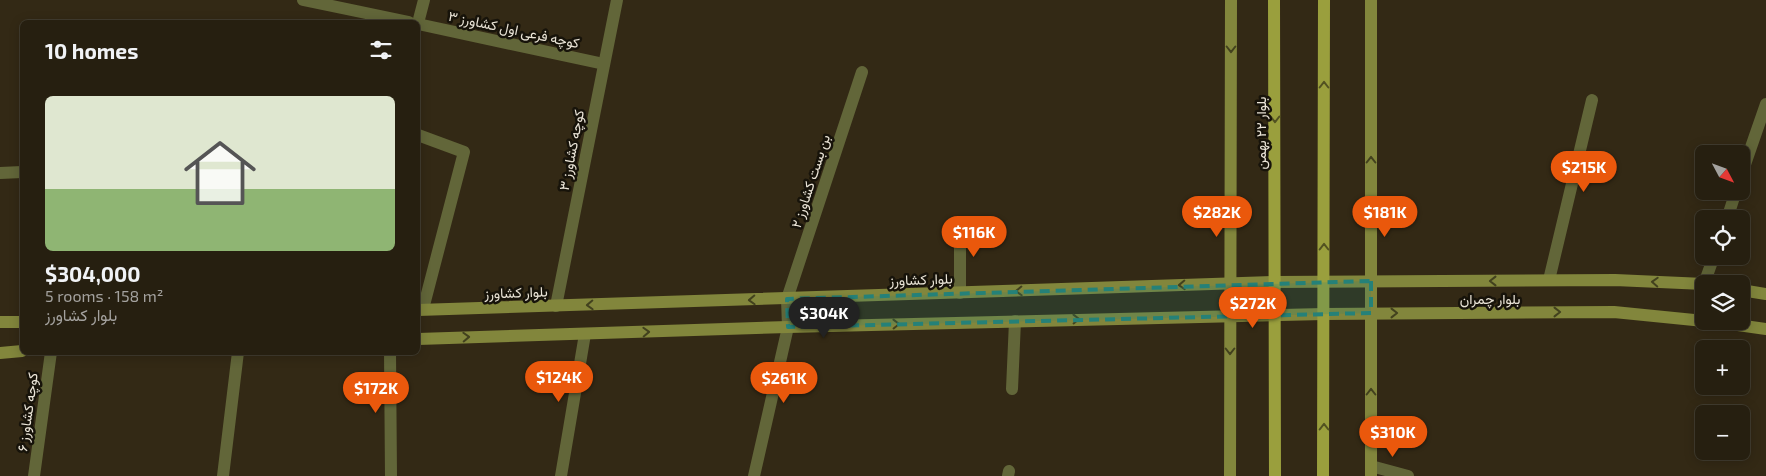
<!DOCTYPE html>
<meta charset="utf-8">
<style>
body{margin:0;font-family:"Exo 2",Vazirmatn,sans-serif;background:#2e2719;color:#f1f3f6;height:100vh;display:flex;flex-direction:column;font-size:19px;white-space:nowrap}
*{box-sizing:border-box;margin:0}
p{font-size:16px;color:#a4a29f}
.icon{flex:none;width:28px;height:28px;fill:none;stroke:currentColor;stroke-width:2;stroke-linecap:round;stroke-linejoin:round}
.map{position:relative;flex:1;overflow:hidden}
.sheet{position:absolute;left:20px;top:20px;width:400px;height:335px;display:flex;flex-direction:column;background:#261f10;border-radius:8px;box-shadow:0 2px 12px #0003,0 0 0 1px #423d30}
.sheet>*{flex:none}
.needle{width:32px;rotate:131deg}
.buttons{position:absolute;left:1695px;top:145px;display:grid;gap:10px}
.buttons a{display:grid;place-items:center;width:55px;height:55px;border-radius:8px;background:#261f10;box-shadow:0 2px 12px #0003,0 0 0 1px #423d30;font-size:25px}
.price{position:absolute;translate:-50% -42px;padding:0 11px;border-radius:18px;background:#ea580c;color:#fff;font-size:16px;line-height:32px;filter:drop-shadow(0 1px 2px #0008)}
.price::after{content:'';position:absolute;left:50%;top:30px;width:15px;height:11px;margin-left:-8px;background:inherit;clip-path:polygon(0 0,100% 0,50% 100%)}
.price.selected{background:#222;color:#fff}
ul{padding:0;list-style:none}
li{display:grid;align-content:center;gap:10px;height:265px;padding:0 25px}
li+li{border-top:1px solid #423d30}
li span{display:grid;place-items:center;height:155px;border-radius:8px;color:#555}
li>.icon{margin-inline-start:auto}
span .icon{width:90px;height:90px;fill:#fffc;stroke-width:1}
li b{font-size:21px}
h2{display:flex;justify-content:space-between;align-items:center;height:60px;padding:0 25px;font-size:21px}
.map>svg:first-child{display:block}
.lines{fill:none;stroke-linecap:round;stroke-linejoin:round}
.street{stroke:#626639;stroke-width:12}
.secondary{stroke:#82863c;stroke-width:12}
.primary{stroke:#9a9f3d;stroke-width:12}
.oneway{stroke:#42411e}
.oneway2{stroke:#525221}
.marked{fill:#258178;fill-opacity:0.2;stroke:#258178;stroke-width:4;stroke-dasharray:10 6;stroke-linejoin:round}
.labels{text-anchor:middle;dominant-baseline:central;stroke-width:5;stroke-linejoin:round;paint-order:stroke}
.street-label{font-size:14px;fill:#eae4d7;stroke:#17130a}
</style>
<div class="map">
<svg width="1766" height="476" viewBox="0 0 1766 476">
<rect width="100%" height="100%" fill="#332915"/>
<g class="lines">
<g class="street">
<polyline points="303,0 409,22"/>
<polyline points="418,23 424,0"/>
<polyline points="418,24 604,64"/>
<polyline points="418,135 464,152 423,309"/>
<polyline points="0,173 22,172"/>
<polyline points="1741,176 1766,104"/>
<polyline points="1727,219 1736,191"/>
<polyline points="1549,280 1592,100"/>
<polyline points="1704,284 1714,256"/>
<polyline points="960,293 960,223"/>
<polyline points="556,306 617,0"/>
<polyline points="390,352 391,476"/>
<polyline points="1012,389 1015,321"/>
<polyline points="1371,466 1408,476"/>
<polyline points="34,476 51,352"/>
<polyline points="223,476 238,352"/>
<polyline points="561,476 585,334"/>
<polyline points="754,476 788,327 787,299 862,72"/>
<polyline points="1008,476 1009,471"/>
</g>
<g class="secondary">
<polyline points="1741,290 1766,294"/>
<polyline points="418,310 1275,282 1615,280 1704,284"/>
<polyline points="1710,321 1766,329"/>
<polyline points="0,322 22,322"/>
<polyline points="418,339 788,327 1324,314 1614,312 1704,321"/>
<polyline points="0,353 22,351"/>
<polyline points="1230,476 1231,0"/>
<polyline points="1371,476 1371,0"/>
</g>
<g class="primary">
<polyline points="1274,0 1275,476"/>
<polyline points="1323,476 1324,0"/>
</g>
</g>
<defs><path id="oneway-chevron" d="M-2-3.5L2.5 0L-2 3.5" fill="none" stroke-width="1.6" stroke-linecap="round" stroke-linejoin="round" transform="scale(1.25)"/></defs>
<g class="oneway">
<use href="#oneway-chevron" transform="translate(1231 49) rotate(90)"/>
<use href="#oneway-chevron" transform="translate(1371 160) rotate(-90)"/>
<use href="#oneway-chevron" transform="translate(1493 281) rotate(180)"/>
<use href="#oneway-chevron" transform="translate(1655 282) rotate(-177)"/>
<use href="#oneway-chevron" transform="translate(1182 285) rotate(178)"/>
<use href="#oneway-chevron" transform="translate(1019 291) rotate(178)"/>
<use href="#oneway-chevron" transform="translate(752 300) rotate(178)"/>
<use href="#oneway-chevron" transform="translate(590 305) rotate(178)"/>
<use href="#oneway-chevron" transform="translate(1557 312)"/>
<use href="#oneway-chevron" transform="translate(1394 313)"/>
<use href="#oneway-chevron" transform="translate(1076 319) rotate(-1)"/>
<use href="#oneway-chevron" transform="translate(896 324) rotate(-1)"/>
<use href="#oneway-chevron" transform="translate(646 332) rotate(-2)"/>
<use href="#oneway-chevron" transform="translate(466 337) rotate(-2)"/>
<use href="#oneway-chevron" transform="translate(1230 351) rotate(90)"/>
<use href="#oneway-chevron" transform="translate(1371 392) rotate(-90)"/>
</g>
<g class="oneway2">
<use href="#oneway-chevron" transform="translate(1324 85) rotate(-90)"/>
<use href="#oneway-chevron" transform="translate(1275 119) rotate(90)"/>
<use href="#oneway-chevron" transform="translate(1324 247) rotate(-90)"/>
<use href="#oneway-chevron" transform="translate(1324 427) rotate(-90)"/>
</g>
<path class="marked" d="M1371,281V313L788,327L787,299Z"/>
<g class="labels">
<g class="street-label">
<text transform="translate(514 29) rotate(12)">کوچه فرعی اول کشاورز ۳</text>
<text transform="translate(1260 133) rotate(-90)">بلوار ۲۲ بهمن</text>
<text transform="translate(571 150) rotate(-79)">کوچه کشاورز ۳</text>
<text transform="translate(810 181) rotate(-72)">بن بست کشاورز ۲</text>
<text transform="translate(921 279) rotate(-2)">بلوار کشاورز</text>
<text transform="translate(516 292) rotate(-2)">بلوار کشاورز</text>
<text x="1490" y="298">بلوار چمران</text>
<text transform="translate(27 412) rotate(-82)">کوچه کشاورز ۶</text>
</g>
</g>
</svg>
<div class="buttons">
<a><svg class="needle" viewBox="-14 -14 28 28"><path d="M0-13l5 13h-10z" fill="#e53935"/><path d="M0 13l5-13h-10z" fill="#a4a29f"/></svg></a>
<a><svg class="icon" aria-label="locate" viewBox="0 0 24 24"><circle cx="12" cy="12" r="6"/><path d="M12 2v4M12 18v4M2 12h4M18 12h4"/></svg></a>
<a><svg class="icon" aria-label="layers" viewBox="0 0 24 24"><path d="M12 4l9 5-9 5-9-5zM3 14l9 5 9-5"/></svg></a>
<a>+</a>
<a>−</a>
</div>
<b class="price" style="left:1584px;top:193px">$215K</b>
<b class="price" style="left:1217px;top:238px">$282K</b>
<b class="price" style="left:1385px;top:238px">$181K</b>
<b class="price" style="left:974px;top:258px">$116K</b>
<b class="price" style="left:1253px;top:329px">$272K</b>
<b class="price selected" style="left:824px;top:339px">$304K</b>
<b class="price" style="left:559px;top:403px">$124K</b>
<b class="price" style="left:784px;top:404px">$261K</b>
<b class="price" style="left:376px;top:414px">$172K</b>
<b class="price" style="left:1393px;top:458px">$310K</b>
<section class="sheet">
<h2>10 homes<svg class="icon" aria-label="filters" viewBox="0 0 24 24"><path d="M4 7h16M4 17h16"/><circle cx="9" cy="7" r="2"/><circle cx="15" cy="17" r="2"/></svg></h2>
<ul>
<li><span style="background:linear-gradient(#dfe7d0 60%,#8fb573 0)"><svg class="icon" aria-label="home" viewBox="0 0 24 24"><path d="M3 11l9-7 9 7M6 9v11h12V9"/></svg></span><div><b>$304,000</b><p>5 rooms · 158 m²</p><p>بلوار کشاورز</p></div></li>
</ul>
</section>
</div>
